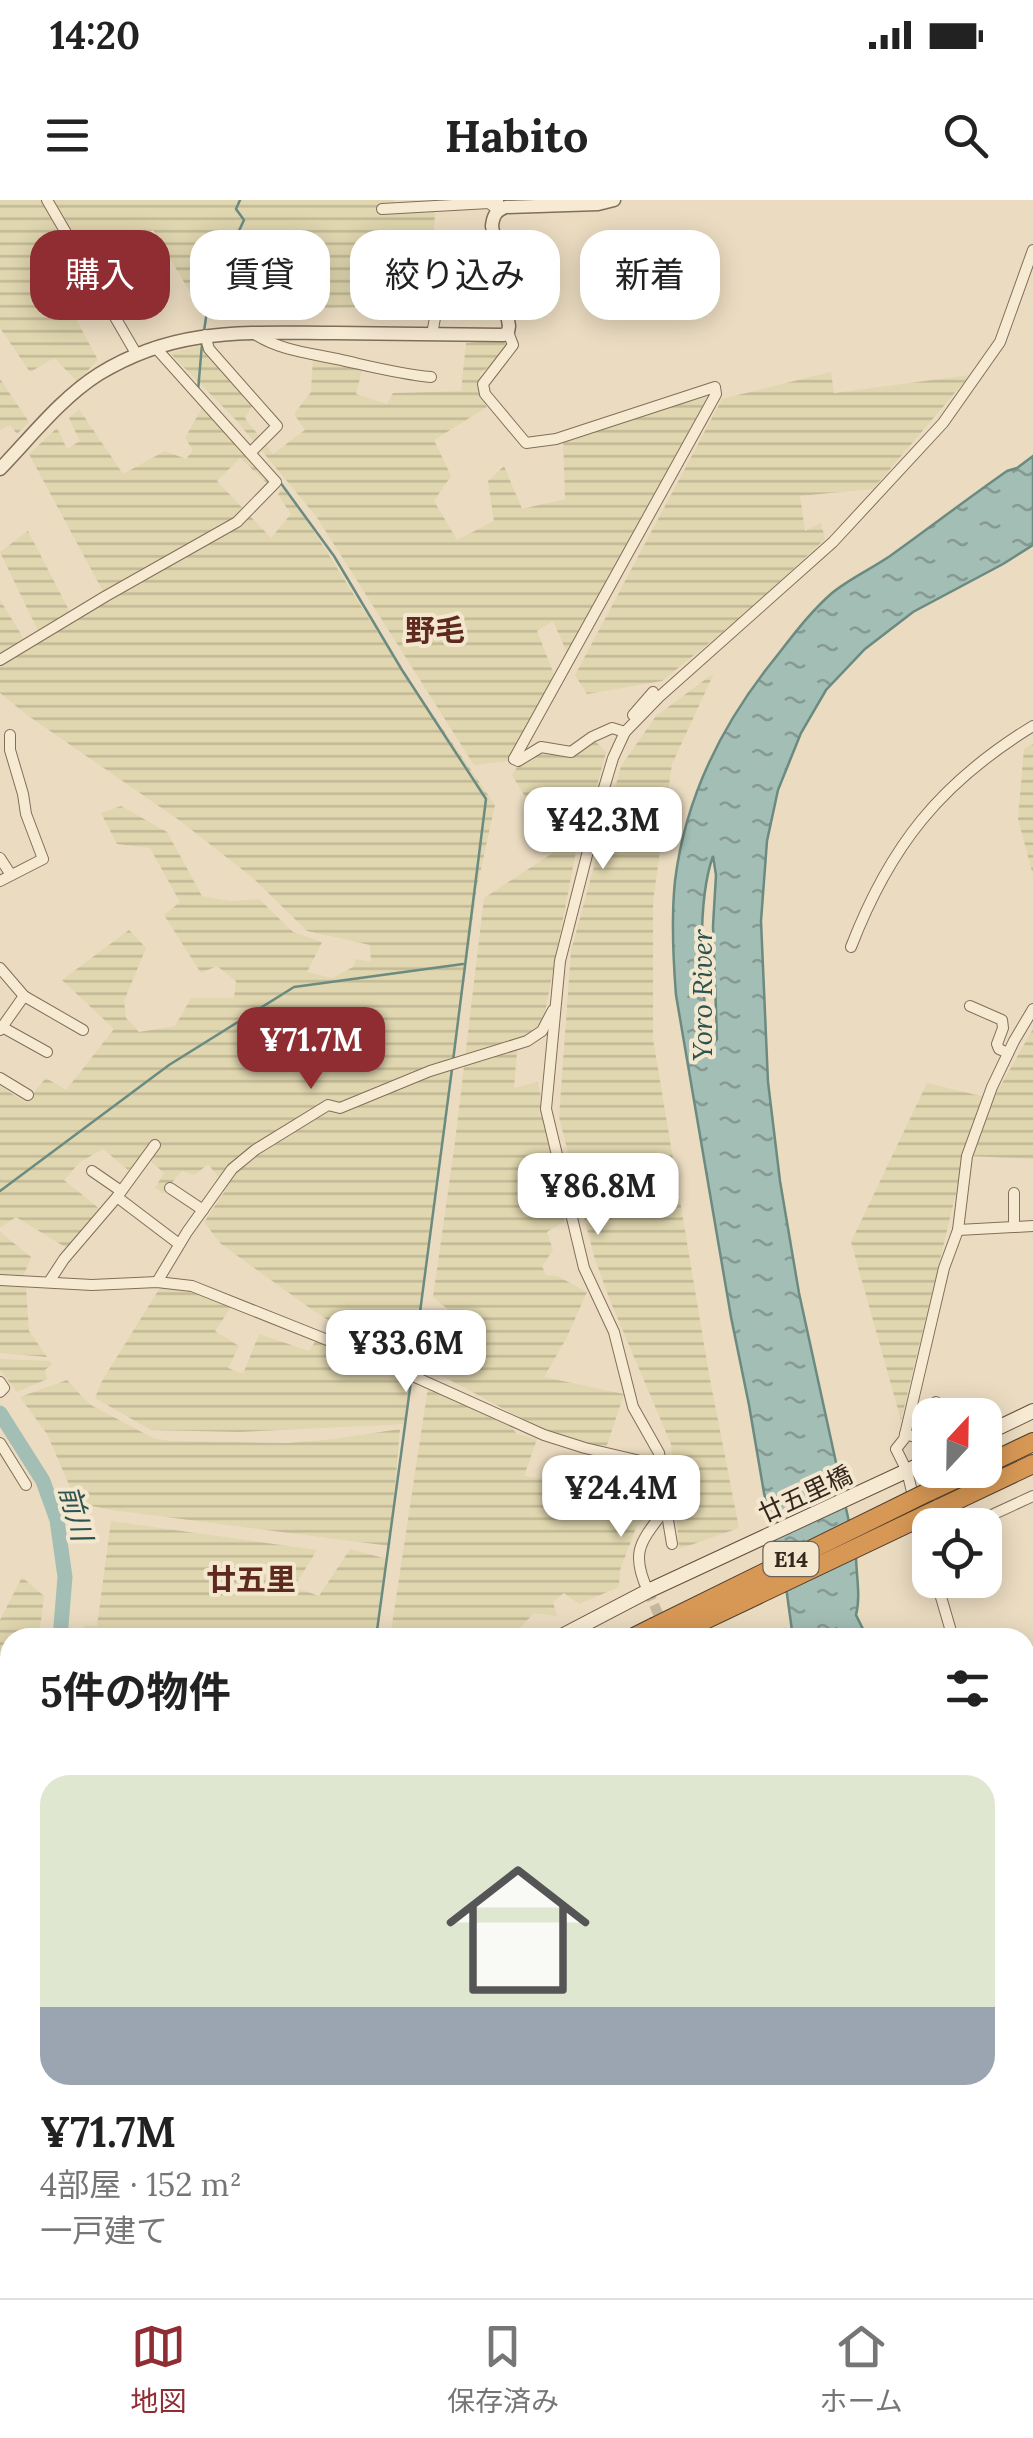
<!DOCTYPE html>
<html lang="ja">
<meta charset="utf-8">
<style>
body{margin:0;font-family:Lora,"Noto Sans JP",serif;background:#f2f2f2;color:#222;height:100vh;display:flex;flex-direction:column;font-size:38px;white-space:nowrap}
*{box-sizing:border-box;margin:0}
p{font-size:32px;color:#767676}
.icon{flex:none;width:55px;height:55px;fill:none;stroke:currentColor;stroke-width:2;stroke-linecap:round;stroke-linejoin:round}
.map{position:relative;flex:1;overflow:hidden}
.sheet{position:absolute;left:0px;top:1428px;width:1035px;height:672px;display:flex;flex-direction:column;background:#fff;border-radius:30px 30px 0 0;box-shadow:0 5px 25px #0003}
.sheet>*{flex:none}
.hud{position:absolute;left:30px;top:30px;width:975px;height:90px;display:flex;gap:20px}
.needle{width:65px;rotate:22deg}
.fabs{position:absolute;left:912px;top:1198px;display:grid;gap:20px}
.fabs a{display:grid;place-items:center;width:90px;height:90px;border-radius:20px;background:#fff;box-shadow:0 5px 25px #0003;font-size:50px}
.price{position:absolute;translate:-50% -85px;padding:0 22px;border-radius:20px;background:#fff;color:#222;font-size:32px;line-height:65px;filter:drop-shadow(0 2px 5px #0008)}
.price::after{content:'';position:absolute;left:50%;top:60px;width:30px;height:22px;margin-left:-15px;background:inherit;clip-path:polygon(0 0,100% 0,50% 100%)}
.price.on{background:#8f2d32;color:#fff}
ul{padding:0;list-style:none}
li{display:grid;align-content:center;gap:20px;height:530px;padding:0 40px}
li+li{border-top:2px solid #e0e0e0}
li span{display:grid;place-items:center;height:310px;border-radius:30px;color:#555}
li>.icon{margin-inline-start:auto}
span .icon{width:180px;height:180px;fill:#fffc;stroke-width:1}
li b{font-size:42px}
h2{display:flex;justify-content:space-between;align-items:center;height:120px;padding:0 40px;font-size:42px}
.tag{padding:0 35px;border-radius:30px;background:#fff;box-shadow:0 5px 25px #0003;font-size:35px;line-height:90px}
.tag.on{background:#8f2d32;color:#fff}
.status{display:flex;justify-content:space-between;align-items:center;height:70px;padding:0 50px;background:#fff;direction:ltr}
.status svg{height:28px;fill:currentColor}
header{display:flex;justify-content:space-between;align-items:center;height:130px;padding:0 40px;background:#fff;font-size:45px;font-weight:800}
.tab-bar{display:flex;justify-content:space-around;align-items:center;height:140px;border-top:2px solid #e0e0e0;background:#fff;font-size:28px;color:#767676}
.tab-bar a{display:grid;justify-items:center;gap:5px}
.tab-bar .on{color:#8f2d32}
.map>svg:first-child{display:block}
.farmland{fill:url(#farmland-rules)}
.water{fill:url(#water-ripples);stroke:#6b8b81;stroke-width:2.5;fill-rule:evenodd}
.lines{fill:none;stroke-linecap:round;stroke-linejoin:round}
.stream{stroke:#6b8b81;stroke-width:2.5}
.river{stroke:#a3beb5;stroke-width:15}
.minor-tunnel{stroke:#c6b8a0;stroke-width:10;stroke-dasharray:10 5;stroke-linecap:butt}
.minor-casing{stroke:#836e5a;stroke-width:12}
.tertiary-casing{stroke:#836e5a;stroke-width:15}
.secondary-casing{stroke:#654f3d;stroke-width:16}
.motorway-casing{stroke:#513d2e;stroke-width:20}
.minor{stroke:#f7ead3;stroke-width:10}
.tertiary{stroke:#f7ead3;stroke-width:12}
.secondary{stroke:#f7ead3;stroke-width:14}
.motorway{stroke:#d79855;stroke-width:18}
.motorway-bridge-casing{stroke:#513d2e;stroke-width:20;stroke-linecap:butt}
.motorway-bridge{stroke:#d79855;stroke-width:18}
.labels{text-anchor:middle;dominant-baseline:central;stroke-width:8;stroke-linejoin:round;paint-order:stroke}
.shield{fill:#f3e7d0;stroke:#6d6153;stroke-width:2.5}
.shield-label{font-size:22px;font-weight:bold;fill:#34271d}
.street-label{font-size:25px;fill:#34271d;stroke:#f3e7d0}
.water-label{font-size:28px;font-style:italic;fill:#2d534f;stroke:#f3e7d0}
.quarter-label{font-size:30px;font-weight:bold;fill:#5e291f;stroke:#f3e7d0}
</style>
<div class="status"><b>14:20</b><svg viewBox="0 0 49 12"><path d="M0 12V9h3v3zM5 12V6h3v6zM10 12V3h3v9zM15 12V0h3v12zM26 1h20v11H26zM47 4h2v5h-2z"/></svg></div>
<header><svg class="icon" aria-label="menu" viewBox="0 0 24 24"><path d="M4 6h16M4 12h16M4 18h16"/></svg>Habito<svg class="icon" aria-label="search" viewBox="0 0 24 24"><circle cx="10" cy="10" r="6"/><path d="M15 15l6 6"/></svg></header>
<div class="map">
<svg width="1033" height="2098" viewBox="0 0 1033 2098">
<defs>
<pattern id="farmland-rules" width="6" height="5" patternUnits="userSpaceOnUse" patternTransform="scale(2.5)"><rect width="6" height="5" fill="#e0d6af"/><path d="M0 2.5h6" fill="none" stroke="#c1b896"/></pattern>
<pattern id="water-ripples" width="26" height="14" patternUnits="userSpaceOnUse" patternTransform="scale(2.5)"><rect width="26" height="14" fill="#a3beb5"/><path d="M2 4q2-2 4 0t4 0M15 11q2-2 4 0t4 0" fill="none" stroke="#869a93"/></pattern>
</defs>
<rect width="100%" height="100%" fill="#ebdcc1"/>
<g class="farmland">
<polygon points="0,0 47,0 82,65 56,82 98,160 77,181 54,158 30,172 0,128"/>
<polygon points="53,0 394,0 395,11 435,11 434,30 369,63 366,84 375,107 318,108 313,92 222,76 203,114 153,30 91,65"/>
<polygon points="506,139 504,156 480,173 480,196 487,207 434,240 451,276 434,301 457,340 494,321 488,281 504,266 522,309 565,299 563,238 708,196 567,453 553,421 537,431 555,477 508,561 474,565 316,316 236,220 170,153 199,146 255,201 245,218 273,254 305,230 294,214 311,192 313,157 362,170 356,194 387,204 393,193 461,191 466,143"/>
<polygon points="831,172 834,193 970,175 873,289 800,296 805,331 821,323 825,339 745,414 662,481 587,494 575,475 722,199"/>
<polygon points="0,179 29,222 17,234 10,225 0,230"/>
<polygon points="203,206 274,281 270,286 240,258 217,281 271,338 291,314 278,295 282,287 305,317 383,441 495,605 477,687 421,1107 375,1150 314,1111 221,1044 204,1022 227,988 208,964 195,975 182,971 163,993 155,988 164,973 146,957 128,970 103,949 80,962 64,980 101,1010 70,1050 16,1017 0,1028 0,886 25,902 46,878 66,890 114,829 62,780 129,730 146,748 124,801 126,818 139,832 175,826 191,798 234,798 236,781 217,766 201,773 164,715 180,702 150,648 117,644 101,613 121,606 167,632 202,696 231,701 259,699 293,732 322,742 307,772 332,778 353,767 356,759 371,762 370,745 307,731 253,678 179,620 27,515 0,493 0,400 26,442 39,433 0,352 28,331 72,416 106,397 29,254 57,228 67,249 80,241 69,218 79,209 123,274 165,251 186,259 193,250 185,238"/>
<polygon points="714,473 672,564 653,702 653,839 709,1174 739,1328 679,1349 671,1244 609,1098 594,1056 559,917 571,751 621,566 656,516"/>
<polygon points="596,542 606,552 588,619 553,643 512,575 521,561 544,550 567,556"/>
<polygon points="1033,544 1033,675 1018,619 1024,549"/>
<polygon points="579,636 542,828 518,839 514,888 538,882 565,1021 547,1032 553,1050 542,1066 546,1075 557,1076 587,1092 566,1139 544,1177 624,1194 606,1248 549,1233 433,1171 468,1126 433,1097 455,942 484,698"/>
<polygon points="1033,829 1033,959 965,956 901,1220 851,1042 927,883 993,899"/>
<polygon points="0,1032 31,1057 23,1077 0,1076"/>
<polygon points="0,1085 26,1087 29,1131 47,1157 0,1153"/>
<polygon points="161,1086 192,1089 234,1103 215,1131 239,1146 228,1168 243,1174 259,1134 309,1151 316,1140 412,1180 406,1224 240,1232 151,1230 95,1198 102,1181"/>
<polygon points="0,1159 50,1161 52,1164 45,1170 47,1179 17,1192 0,1170"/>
<polygon points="67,1180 89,1204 153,1238 170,1241 288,1243 334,1239 400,1229 390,1346 112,1310 77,1303 47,1234 20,1197"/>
<polygon points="428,1187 504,1219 517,1234 537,1239 524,1276 583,1284 586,1256 659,1272 659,1302 636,1328 620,1370 619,1387 579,1404 564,1393 553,1402 557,1416 534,1413 511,1437 390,1438"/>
<polygon points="111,1321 317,1350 294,1387 319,1396 350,1349 387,1359 377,1437 83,1437 84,1426 97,1426"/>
<polygon points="22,1377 44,1396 39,1437 10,1438 10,1642 4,1666 0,1671 0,1420"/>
<polygon points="244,2090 905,2090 908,2098 242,2098"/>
</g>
<g class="water">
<path d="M1033,256V345L1003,364L913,412L865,449L826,490L801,533L778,590L767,641L761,721L768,882L780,981L799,1093L856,1354C856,1375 861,1396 856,1415L867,1437L793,1438L787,1394L764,1293L749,1205L731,1117L676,795C673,757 671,719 675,681C685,599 721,526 772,462C791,438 809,413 832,393C849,379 871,369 890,356C929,328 967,299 1007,271L1017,268ZM713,656L716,675L713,726L717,839L711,847C701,796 696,704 713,656Z"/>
<polygon points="912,2090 1007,2090 1010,2098 915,2098"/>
</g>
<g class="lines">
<g class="stream">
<polyline points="204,131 207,111 214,102 224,63 244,20 236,9 240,0"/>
<polyline points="198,191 202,144"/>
<polyline points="280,282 334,356 402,470 486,599 453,861"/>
<polyline points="0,991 169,865 294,787 463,764"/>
<polyline points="412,1173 452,869"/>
<polyline points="376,1438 411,1181"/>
<polyline points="0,1712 10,1694"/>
</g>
<polyline class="river" points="0,1213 43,1281 57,1320 65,1377 60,1438"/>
<polyline class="minor-tunnel" points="648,1391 664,1427"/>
<g class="minor-casing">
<g id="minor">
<polyline points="47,0 137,155"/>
<polyline points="382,9 489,3 498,10 498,0"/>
<polyline points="411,72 437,96 438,102 432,134"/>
<polyline points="508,132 513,145 483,184 485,194 526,243 556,239 715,187 716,194 514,559"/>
<path d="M253,133C278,150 308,153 337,159C369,166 398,174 431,177"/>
<polyline points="205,135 209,149 277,226 251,252"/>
<polyline points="0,460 106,396 237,322 276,282 155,147"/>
<polyline points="633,515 653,492"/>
<polyline points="514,559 518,561 541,547 571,552 592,537 612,528 625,532"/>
<polyline points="0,658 11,675"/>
<polyline points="0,681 43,659 26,614 23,594 10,550 10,535"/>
<path d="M851,747C890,646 940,583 1033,526"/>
<polyline points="0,768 24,796 83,830"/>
<polyline points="970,806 1002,820 1003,828 997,844 999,849 1008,853"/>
<polyline points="2,827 47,852"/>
<polyline points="0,830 24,796"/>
<polyline points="0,878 28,895"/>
<polyline points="92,971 121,991"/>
<polyline points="170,988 203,1010"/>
<polyline points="117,997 179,1044"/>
<polyline points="1014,1027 1014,993"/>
<polyline points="958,1030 1033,1026"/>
<polyline points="0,1080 92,1085 157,1082 192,1086 375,1159 544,1235 585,1248 662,1266"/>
<polyline points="49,1082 64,1059 117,997 155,945"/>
<polyline points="157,1082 187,1032 232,969 255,950 328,905 340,908 430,871 527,841 542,831 553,810"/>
<polyline points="0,1182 4,1188 0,1192"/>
<polyline points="931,1215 936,1202"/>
<polyline points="905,1234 922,1239 930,1218"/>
<polyline points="0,1243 26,1285"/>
<polyline points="914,1300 907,1271 896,1249 904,1239 944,1068 958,1030 967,956 992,887 1014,841 1033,809"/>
<polyline points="919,1317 930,1359"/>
<polyline points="970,1325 1033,1296"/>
<polyline points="672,1344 666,1308 667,1294 659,1253 633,1207 614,1132 584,1068 546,909 560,761 604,588 613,558 625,532 659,497 833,342 943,223 1000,142 1033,50"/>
<polyline points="936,1380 953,1438"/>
<path d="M648,1391C629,1350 642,1341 666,1308"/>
<polyline points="1025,1598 1033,1598"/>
<polyline points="1025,1662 1033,1690"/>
<polyline points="0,1763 10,1774"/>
<polyline points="0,1904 10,1895"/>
<polyline points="0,2046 10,2054"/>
<polyline points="59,2090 70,2098"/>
<polyline points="92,2098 98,2090"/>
<polyline points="135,2098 142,2090"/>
<polyline points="343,2098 349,2090"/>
</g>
</g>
<g class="tertiary-casing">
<path id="tertiary" d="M0,269C31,237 61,198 99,174C177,126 248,133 335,133C391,134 447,134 503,135L508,132L509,126L492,26C493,16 496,10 506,7L598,4L614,0"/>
</g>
<g class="secondary-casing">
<g id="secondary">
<polyline points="985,1234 1033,1211"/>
<polyline points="558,1438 648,1391 930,1260"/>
<polyline points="0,1804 10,1795"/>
</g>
</g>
<g class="motorway-casing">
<g id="motorway">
<polyline points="985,1265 1033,1242"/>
<polyline points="928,1292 975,1270"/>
<polyline points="938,1309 1033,1264"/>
<polyline points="632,1438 654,1427"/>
<polyline points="0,1844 10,1836"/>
<polyline points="0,1864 10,1856"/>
</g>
</g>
<use href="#minor" class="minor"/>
<use href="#tertiary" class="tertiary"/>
<use href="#secondary" class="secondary"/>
<use href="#motorway" class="motorway"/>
<g class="motorway-bridge-casing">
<g id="motorway-bridge">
<polyline points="654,1427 928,1292"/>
<polyline points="667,1438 938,1309"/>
</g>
</g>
<use href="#motorway-bridge" class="motorway-bridge"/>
</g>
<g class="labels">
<rect class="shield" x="763.5" y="1342" width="55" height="34" rx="8"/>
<g class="shield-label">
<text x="791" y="1359">E14</text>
</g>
<g class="street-label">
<text transform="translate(805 1294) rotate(-25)">廿五里橋</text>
</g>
<g class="water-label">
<text transform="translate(702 795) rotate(-90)">Yoro River</text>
<text transform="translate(76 1313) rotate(75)">前川</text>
</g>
<g class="quarter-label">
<text x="435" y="430">野毛</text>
<text x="251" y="1379">廿五里</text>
</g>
</g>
</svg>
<div class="fabs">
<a><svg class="needle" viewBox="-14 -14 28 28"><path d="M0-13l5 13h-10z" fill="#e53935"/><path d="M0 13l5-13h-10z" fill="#767676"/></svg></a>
<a><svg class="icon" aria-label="locate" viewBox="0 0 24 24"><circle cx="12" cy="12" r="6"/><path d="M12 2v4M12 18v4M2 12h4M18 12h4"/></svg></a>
</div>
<b class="price" style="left:603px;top:672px">¥42.3M</b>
<b class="price on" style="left:311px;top:892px">¥71.7M</b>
<b class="price" style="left:598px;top:1038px">¥86.8M</b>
<b class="price" style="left:406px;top:1195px">¥33.6M</b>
<b class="price" style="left:621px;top:1340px">¥24.4M</b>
<div class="hud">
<a class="tag on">購入</a>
<a class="tag">賃貸</a>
<a class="tag">絞り込み</a>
<a class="tag">新着</a>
</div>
<section class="sheet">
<h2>5件の物件<svg class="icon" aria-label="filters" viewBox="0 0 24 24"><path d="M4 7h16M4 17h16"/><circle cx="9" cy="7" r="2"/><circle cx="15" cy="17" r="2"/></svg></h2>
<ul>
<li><span style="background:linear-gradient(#dfe7d0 75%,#9aa5b1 0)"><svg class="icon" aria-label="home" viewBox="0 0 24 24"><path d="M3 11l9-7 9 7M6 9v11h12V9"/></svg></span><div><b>¥71.7M</b><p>4部屋 · 152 m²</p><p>一戸建て</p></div></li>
</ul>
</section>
</div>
<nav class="tab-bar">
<a class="on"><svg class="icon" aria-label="map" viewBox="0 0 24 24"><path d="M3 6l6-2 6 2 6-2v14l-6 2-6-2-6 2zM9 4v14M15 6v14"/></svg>地図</a>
<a><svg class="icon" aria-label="saved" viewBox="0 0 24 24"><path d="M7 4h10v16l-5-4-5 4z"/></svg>保存済み</a>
<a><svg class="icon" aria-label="home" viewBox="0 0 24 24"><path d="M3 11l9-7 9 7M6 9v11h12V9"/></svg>ホーム</a>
</nav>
